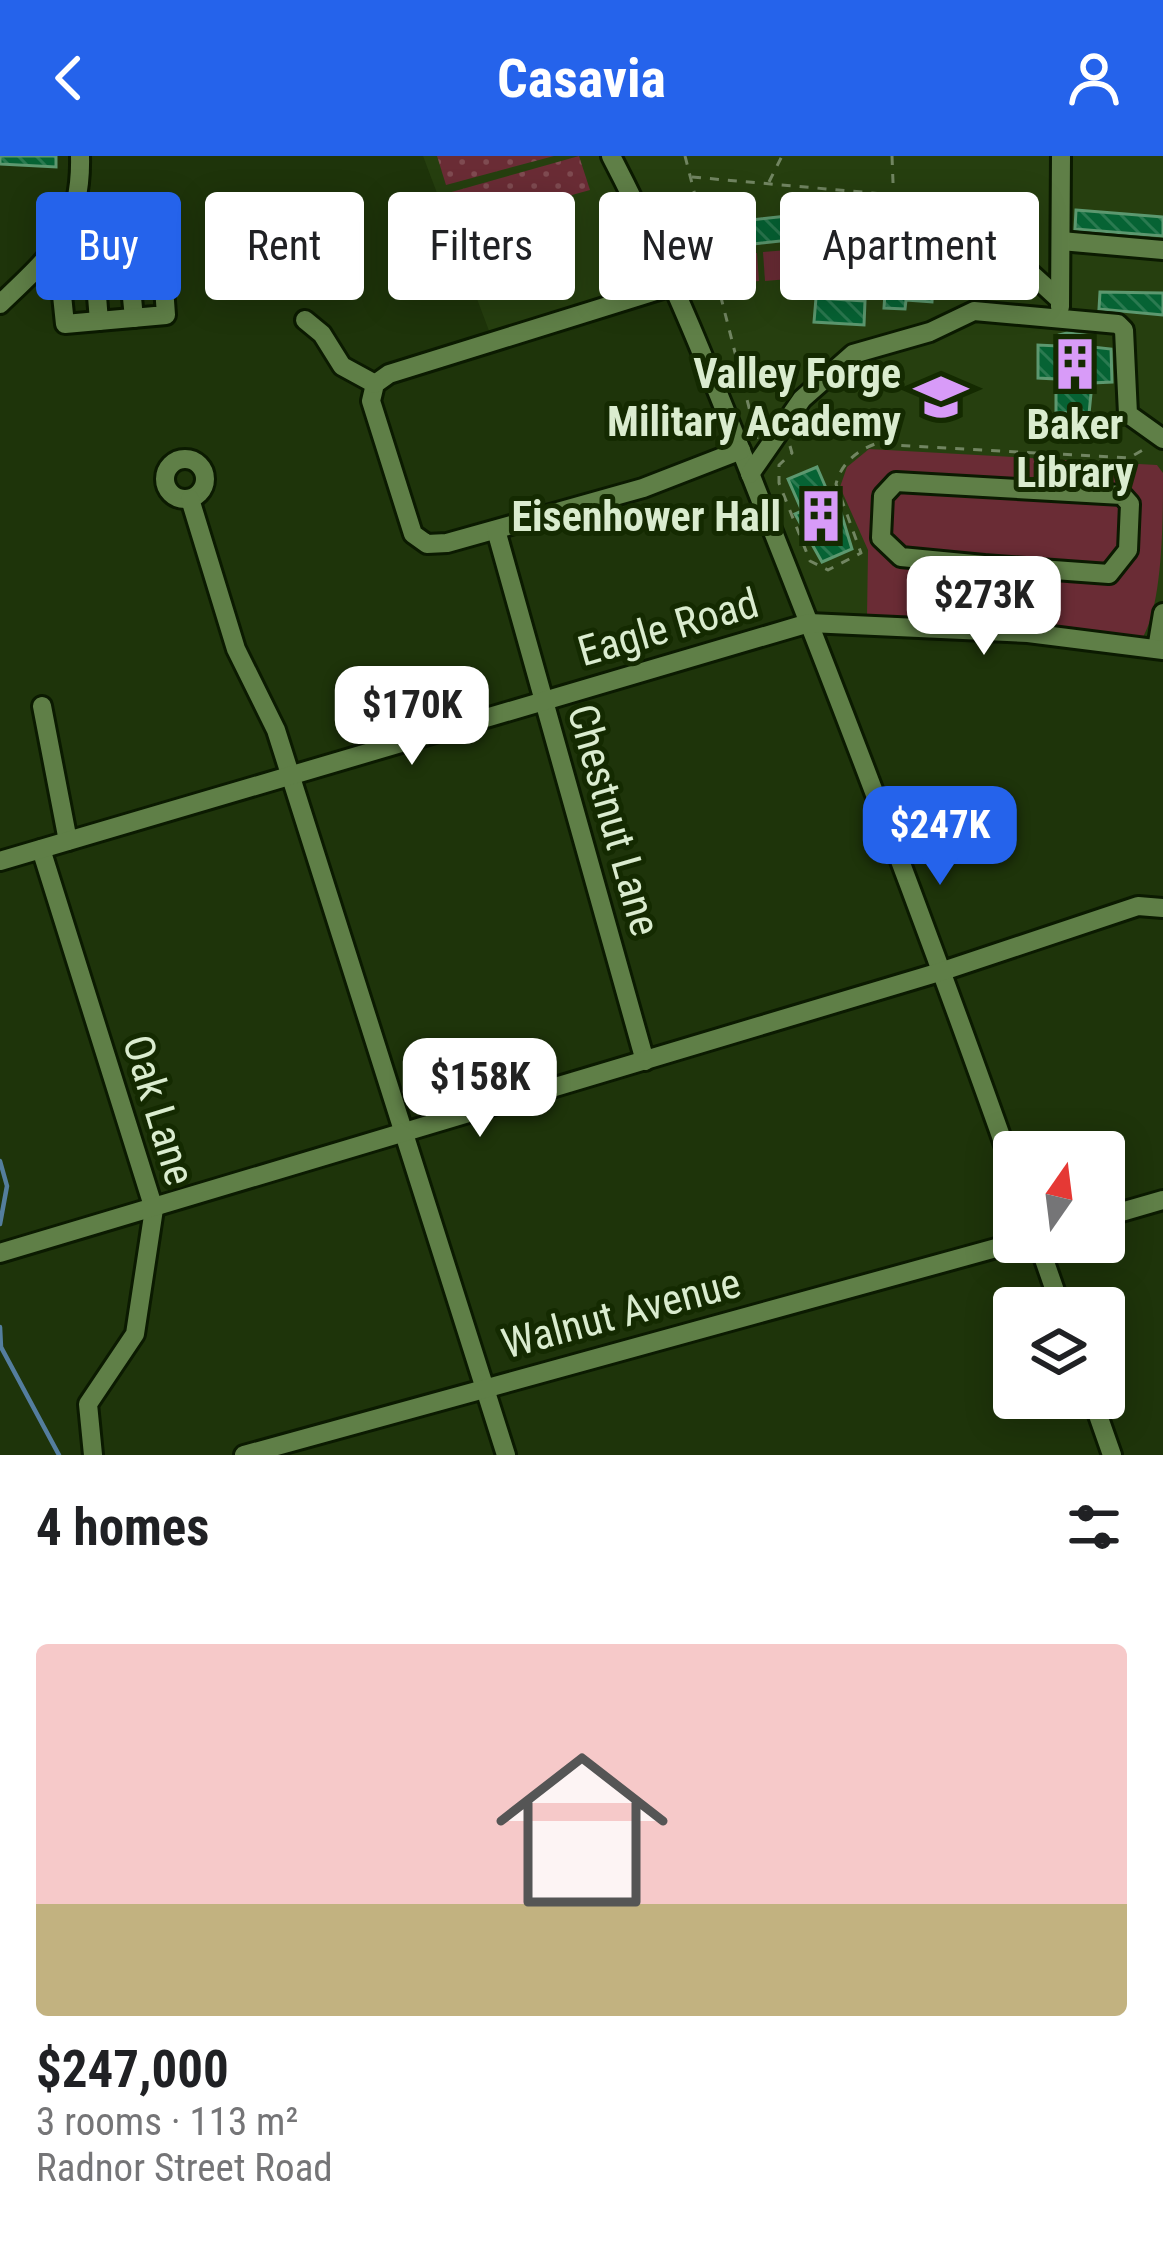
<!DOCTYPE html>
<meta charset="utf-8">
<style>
body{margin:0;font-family:"Roboto Condensed",sans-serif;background:#f6f6f6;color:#202124;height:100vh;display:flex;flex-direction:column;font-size:45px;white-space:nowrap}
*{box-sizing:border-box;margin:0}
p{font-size:39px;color:#757577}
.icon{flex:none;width:66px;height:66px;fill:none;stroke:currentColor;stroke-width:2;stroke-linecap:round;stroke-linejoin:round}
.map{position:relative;height:1299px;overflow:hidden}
.panel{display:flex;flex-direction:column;background:#fff;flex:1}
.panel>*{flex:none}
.banner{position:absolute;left:36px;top:36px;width:1092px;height:108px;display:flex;gap:24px}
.needle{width:78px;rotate:14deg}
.buttons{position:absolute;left:993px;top:975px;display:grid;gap:24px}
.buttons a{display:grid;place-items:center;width:132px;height:132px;border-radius:12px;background:#fff;box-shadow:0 6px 30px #0003;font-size:60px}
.price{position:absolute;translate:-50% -102px;padding:0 27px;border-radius:24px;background:#fff;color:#222;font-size:39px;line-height:78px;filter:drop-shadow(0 3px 6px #0008)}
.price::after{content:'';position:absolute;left:50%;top:72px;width:36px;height:27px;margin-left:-18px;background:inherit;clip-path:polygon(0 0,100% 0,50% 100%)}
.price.on{background:#2563eb;color:#fff}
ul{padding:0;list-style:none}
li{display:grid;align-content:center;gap:24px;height:636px;padding:0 36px}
li span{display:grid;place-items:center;height:372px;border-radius:12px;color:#555}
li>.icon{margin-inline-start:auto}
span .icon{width:216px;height:216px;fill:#fffc;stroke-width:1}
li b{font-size:51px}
h2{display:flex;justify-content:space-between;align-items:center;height:144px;padding:0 36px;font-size:51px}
.chip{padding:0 42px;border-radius:12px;background:#fff;box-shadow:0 6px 30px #0003;font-size:42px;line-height:108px}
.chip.on{background:#2563eb;color:#fff}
header{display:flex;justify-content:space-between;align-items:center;height:156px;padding:0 36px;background:#2563eb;color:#fff;font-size:54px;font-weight:700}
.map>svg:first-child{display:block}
.built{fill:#263f0f}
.green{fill:#6a2c35}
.park{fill:url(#park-dots)}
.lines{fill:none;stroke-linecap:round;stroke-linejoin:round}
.stream{stroke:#547e9e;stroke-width:4.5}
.building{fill:url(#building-back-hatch);stroke:#5c986f;stroke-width:3}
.minor-casing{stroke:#0b1a01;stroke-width:24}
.path{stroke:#718561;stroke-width:3;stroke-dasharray:9 9;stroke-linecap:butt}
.minor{stroke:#5f7f47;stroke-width:18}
.labels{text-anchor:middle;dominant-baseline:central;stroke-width:10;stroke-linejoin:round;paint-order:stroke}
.poi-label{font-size:42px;font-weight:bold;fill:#daeccf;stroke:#142a01;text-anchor:end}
.street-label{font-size:42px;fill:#daeccf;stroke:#142a01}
</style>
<header><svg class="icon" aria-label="back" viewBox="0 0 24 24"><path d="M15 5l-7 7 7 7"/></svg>Casavia<svg class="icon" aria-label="person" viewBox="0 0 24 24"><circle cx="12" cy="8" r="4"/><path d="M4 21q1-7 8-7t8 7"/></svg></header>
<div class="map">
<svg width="1163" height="1299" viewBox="0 0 1163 1299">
<defs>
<pattern id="park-dots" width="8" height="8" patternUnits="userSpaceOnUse" patternTransform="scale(3)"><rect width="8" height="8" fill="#6a2c35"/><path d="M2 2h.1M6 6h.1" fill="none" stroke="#7f4b51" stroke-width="1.8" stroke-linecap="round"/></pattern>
<pattern id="building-back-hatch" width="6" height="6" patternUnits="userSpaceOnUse" patternTransform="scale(3)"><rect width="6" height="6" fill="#066334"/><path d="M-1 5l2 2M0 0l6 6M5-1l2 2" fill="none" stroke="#2a7a50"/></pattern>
</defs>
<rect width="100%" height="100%" fill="#1e340a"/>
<polygon class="built" points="423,0 1163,0 1163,494 809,467 672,131 494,188"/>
<g class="green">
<polygon points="881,86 883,115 835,119 833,90"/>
<polygon points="811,92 813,121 765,125 763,96"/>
<polygon points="757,97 759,125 711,129 708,101"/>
<path d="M869,293L1157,309L1163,317C1163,364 1163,446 1143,481L867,461L868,394L840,331L847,311Z"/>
</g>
<g class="park">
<polygon points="437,0 554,0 446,29"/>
<polygon points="579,0 590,34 457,71 448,37"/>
</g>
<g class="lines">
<g class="stream">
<polyline points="0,1005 7,1030 0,1068"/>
<polyline points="0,1171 1,1191 59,1299"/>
</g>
</g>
<g class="building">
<polygon points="0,0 56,0 56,11 0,8"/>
<polygon points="952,42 1021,48 1020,72 1007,72 1008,61 968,59 968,71 951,70"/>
<polygon points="880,50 883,74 753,88 751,64"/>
<polygon points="1076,54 1163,61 1163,80 1075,73"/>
<polygon points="886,122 933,130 932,146 906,144 905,153 884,152"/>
<polygon points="1100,136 1163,137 1163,159 1099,153"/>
<polygon points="816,142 865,145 864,169 814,166"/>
<polygon points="1067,177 1093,180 1092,191 1111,193 1112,226 1092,227 1089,258 1056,256 1056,223 1038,222 1038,189 1058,190 1059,179"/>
<polygon points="817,311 829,339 835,337 852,393 822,406 795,358 802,355 788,323"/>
</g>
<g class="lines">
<g class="minor-casing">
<g id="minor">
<path d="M611,0C680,132 732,273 787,411C866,612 942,813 1014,1017"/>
<polyline points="123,50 134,162"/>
<polyline points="90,53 99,165"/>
<polyline points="1061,85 1163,94"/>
<polyline points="50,100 59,111 65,168 166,159 158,48 78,54"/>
<polyline points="888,103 1015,103 1060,144"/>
<polyline points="672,130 389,218 375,228 371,245 413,378 427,388 447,387 643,332 741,294"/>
<path d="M0,148C51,99 82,75 80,0"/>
<polyline points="1060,151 1061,0"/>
<polyline points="305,164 322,178 342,210 375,228"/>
<circle cx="185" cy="323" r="20"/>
<polyline points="750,318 802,243 853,198 930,176 974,155 1118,168 1124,174 1128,258 1163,283"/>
<polyline points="190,343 236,493 276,574 506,1299"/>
<polyline points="496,374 645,905"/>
<polyline points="980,475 984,409 1109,418 1128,394 1130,348 1122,339 896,326 883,340 881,382 901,401 984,409"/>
<polyline points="1157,493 1163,457"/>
<polyline points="42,550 68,685"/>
<polyline points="41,693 154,1053 135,1178 88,1248 93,1299"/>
<polyline points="0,705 809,467 1028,477 1163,494"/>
<polyline points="1104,1061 1163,1044"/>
<polyline points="1038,1086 1061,1152"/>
<polyline points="0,1097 943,815 1138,750 1163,752"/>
<polyline points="1092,1242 1112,1299"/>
<polyline points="244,1299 1018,1086"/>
</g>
</g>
<g class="path">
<polyline points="685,0 757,283"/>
<polyline points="892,0 895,79"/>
<polyline points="692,21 895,39"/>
<polyline points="769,26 782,0"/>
<path d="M790,290L792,297L779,309V327L810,405L828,414L861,397L836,328C841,308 856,295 875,288L1129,302L1148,291"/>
</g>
<use href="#minor" class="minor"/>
</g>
<defs>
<g id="building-bare" transform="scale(4.14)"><path d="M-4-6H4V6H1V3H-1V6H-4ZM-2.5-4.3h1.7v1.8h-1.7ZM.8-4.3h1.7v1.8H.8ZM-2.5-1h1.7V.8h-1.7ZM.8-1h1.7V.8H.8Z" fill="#d89bf8" stroke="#142a01" stroke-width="2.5" paint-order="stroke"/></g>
<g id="university-bare" transform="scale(4.14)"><path d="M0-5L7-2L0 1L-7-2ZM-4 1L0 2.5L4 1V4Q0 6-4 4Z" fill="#d89bf8" stroke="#142a01" stroke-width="2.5" paint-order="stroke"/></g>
</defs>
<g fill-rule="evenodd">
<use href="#building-bare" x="1075" y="208"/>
<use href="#university-bare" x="941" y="241"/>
<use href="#building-bare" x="821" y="360"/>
</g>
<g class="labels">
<g class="poi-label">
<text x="901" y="217">Valley Forge<tspan x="901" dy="48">Military Academy</tspan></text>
<text x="1075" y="268" text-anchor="middle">Baker<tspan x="1075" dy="48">Library</tspan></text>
<text x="781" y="360">Eisenhower Hall</text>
</g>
<g class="street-label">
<text transform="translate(668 471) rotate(-16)">Eagle Road</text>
<text transform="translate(614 664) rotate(74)">Chestnut Lane</text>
<text transform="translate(159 954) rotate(73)">Oak Lane</text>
<text transform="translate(621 1157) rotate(-15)">Walnut Avenue</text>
</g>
</g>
</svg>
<div class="buttons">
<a><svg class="needle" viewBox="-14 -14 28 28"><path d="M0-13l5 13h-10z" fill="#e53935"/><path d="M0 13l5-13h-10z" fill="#757577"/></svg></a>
<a><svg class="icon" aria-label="layers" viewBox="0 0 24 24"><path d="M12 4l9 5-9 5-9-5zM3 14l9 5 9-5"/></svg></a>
</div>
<b class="price" style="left:984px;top:502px">$273K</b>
<b class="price" style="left:412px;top:612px">$170K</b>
<b class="price on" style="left:940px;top:732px">$247K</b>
<b class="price" style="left:480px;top:984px">$158K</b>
<div class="banner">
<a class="chip on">Buy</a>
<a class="chip">Rent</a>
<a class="chip">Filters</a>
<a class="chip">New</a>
<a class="chip">Apartment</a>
</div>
</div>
<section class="panel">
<h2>4 homes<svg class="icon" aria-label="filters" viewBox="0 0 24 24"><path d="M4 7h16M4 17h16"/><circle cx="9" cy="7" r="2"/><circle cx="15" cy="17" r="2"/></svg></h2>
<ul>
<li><span style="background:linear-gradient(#f6c9c9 70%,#c2b280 0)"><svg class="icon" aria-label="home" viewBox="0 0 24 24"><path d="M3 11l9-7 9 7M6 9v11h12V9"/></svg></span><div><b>$247,000</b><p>3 rooms · 113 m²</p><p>Radnor Street Road</p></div></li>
</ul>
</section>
